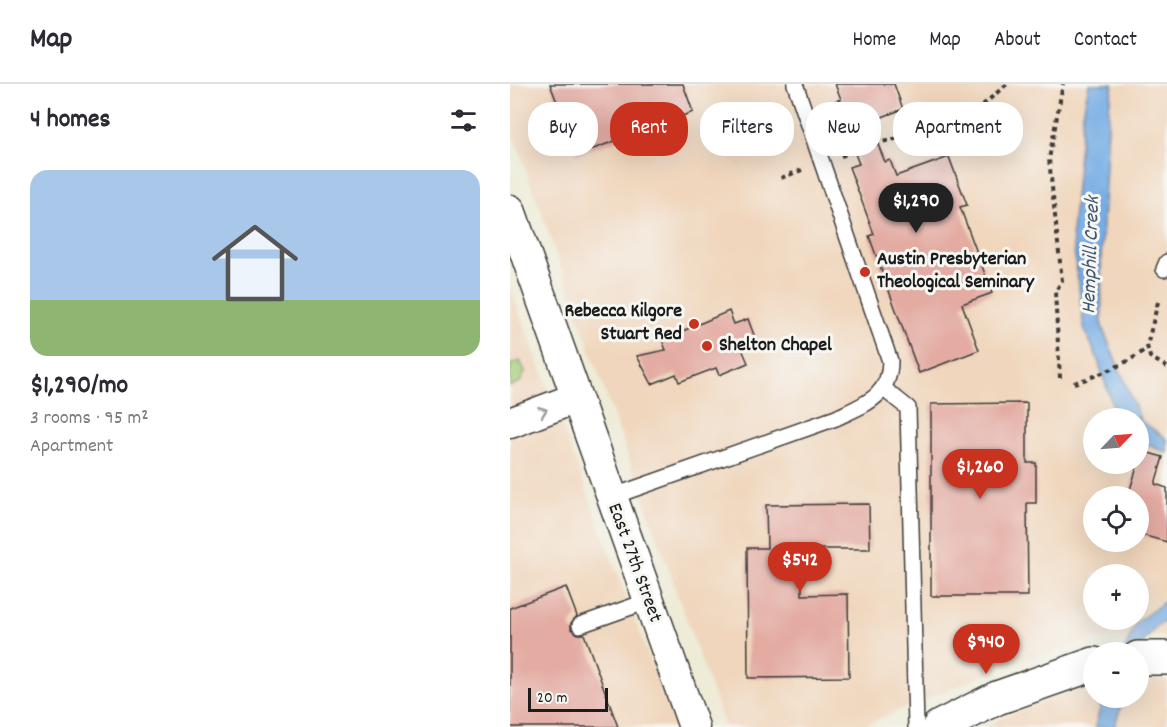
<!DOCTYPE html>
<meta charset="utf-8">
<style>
body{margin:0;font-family:Dekko,sans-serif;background:#f7f7f7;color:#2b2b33;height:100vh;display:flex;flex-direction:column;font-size:22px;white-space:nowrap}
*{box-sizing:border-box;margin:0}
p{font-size:20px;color:#7c7c81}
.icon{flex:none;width:33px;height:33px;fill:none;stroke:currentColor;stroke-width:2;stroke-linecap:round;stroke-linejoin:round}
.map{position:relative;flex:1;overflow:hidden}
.drawer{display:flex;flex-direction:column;background:#fff;width:510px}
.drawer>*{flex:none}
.guide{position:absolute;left:18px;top:18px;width:549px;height:54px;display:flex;gap:12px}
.needle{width:39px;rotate:65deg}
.fabs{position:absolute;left:573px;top:324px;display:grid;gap:12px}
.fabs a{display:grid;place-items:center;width:66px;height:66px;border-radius:50%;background:#fff;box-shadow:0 6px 24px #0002;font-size:30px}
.scale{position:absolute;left:18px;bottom:15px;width:80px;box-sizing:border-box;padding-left:6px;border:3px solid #1c1c1c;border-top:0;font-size:16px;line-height:21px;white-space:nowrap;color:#1c1c1c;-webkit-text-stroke:4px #f6f6f2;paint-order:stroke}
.price{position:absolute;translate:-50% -51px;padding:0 14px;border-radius:21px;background:#c8321e;color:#fff;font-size:20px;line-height:39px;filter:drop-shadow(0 2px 3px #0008)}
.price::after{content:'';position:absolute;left:50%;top:36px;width:18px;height:14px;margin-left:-9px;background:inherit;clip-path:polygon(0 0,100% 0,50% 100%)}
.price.active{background:#222;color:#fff}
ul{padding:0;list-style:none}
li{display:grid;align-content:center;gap:12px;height:318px;padding:0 30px}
li span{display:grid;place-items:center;height:186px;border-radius:18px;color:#555}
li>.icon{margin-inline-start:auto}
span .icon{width:108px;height:108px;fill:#fffc;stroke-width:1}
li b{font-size:26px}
h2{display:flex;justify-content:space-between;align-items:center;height:72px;padding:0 30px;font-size:26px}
.chip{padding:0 21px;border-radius:24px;background:#fff;box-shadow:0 6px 24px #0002;font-size:21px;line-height:54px}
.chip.active{background:#c8321e;color:#fff}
header{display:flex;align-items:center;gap:36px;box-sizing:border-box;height:84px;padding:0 30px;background:#fff;border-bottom:2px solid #e1e1e2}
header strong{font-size:28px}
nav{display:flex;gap:33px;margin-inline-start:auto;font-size:21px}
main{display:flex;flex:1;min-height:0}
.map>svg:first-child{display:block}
.built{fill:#f0d6bc;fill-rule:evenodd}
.green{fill:#a7cf7a;stroke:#62764b;stroke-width:1.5}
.water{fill:#77ade5;stroke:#4a6480;stroke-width:1.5}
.building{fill:#e3aba2}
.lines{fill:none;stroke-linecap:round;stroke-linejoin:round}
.service-casing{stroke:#3c3b38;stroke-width:18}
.minor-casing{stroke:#3c3b38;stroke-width:33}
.tertiary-casing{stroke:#3c3b38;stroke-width:36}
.path{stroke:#3c3b38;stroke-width:4;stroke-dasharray:4.5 4.5;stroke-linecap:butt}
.service{stroke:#fff;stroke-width:15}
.minor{stroke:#fff;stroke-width:30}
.tertiary{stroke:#fff;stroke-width:33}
.oneway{stroke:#999}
.poi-dot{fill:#c8321e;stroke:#f6f6f2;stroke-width:2}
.labels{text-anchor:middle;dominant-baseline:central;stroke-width:6;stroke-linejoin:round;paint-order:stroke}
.poi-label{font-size:20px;font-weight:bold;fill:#1c1c1c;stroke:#f6f6f2;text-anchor:start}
.street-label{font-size:20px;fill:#1c1c1c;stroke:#f6f6f2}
.water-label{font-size:21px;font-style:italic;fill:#40566c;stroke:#f6f6f2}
</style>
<header>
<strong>Map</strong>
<nav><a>Home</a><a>Map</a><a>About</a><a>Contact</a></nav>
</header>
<main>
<section class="drawer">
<h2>4 homes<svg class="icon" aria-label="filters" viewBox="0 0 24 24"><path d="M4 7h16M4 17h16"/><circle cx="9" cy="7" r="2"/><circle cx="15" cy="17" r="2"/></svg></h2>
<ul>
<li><span style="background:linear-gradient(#a9c7e8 70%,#8fb573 0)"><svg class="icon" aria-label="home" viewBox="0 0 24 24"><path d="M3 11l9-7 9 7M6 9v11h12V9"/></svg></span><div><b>$1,290/mo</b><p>3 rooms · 95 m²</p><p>Apartment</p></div></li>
</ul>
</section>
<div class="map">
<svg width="657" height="643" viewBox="0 0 657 643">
<rect width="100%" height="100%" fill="#f6f6f2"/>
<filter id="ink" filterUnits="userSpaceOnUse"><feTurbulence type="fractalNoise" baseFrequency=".0167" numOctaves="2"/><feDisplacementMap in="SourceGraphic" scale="12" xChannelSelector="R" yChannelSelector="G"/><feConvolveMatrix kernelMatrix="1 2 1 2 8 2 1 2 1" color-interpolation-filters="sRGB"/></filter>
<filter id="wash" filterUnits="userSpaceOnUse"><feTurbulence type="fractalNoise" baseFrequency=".008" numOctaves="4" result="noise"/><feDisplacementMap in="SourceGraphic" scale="24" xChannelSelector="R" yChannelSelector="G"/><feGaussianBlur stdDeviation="1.35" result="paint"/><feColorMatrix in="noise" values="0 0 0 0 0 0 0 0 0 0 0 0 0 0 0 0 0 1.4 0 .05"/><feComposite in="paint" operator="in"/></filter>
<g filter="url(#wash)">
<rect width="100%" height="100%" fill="#eeebd7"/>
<g class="built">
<path d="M0,0H657V552L585,555L494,582L350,643H215L0,41ZM584,334H628V380H584ZM584,412H628V458H584ZM584,490H628V536H584Z"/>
<polygon points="0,203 165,643 0,643"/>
<polygon points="643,594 657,596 657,643 476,643 491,634 575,602 583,601 584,614 628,614 629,596"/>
</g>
<polygon class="green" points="10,277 15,288 10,298 0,302 0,281"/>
<g class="water">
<polygon points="579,0 603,0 599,23 591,176 592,243 631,337 657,355 657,369 629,357 628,334 609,334 602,320 587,273 574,244 562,149 572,34"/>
<polygon points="657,516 657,537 648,541 630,562 613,568 627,538"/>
<polygon points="593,614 614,614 604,643 585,643"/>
</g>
<g id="blocks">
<g class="building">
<polygon points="40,0 173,0 183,28 67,71"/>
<polygon points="325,0 384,0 393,25 359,38 375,78 380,76 386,92 439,73 457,121 450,123 482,209 452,220 469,266 409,289 359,152 364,150 339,83 349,80 325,17 331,15"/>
<polygon points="219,227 224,240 238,235 247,259 232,265 238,279 209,291 206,284 169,298 166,290 142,300 127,272 156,266 152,256"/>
<polygon points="517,319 517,379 526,379 526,419 517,419 518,512 421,512 421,320"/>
<polygon points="628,366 653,373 645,400 657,404 657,458 628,450 628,412 618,412 628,380"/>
<polygon points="359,420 360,465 292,465 292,511 338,510 339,593 238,594 237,464 257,464 256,421"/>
<polygon points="56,503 67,532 61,539 61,545 68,550 74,550 108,643 0,643 0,524"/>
</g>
</g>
</g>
<g filter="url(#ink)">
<use href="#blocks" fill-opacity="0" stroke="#3c3b38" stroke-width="1.5"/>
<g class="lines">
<g class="service-casing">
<g id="service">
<polyline points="654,185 657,178"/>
<polyline points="374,305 398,324 406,643"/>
<path d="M101,413L326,334C355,320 380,313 380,277L285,0"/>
<polyline points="70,541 138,517"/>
</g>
</g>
<g class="minor-casing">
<g id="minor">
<polyline points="0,126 184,643"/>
<polyline points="0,339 66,314"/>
</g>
</g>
<g class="tertiary-casing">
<g id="tertiary">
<polyline points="628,574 657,574"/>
<polyline points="429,643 487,614 584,580"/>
</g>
</g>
<g class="path">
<polyline points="331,72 372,58 452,39 497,0"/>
<polyline points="271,94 292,86"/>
<polyline points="648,218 637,262 640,273 657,283"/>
<polyline points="550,294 545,208 552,197 539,75 553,0"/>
<path d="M564,299C590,291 616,280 638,264"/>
</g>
<use href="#service" class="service"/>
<use href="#minor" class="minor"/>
<use href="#tertiary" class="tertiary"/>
</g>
<defs><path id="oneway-chevron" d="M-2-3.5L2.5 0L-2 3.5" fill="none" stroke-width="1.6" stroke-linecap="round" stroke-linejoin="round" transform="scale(1.5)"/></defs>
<use class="oneway" href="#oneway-chevron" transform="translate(33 327) rotate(-20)"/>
</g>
<g class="poi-dot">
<circle cx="355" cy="188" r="6"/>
<circle cx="184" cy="240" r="6"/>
<circle cx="197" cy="262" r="6"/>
</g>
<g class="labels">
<g class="poi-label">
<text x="367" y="176">Austin Presbyterian<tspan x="367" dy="23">Theological Seminary</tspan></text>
<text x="172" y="228" text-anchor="end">Rebecca Kilgore<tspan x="172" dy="23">Stuart Red</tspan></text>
<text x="209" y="262">Shelton Chapel</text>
</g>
<g class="street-label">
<text transform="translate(124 479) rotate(70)">East 27th Street</text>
</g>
<g class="water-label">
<text transform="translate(582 171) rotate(-88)">Hemphill Creek</text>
</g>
</g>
</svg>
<div class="fabs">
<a><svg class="needle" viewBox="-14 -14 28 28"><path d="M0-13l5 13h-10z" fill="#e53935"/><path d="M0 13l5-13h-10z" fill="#7c7c81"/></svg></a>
<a><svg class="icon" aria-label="locate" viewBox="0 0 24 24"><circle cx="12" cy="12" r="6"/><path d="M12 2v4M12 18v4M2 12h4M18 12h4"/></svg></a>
<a>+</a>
<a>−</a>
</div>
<div class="scale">20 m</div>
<b class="price active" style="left:406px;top:150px">$1,290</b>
<b class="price" style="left:470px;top:416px">$1,260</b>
<b class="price" style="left:290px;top:509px">$542</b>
<b class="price" style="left:476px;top:591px">$940</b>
<div class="guide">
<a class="chip">Buy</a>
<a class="chip active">Rent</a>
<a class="chip">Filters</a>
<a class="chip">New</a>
<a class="chip">Apartment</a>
</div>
</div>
</main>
